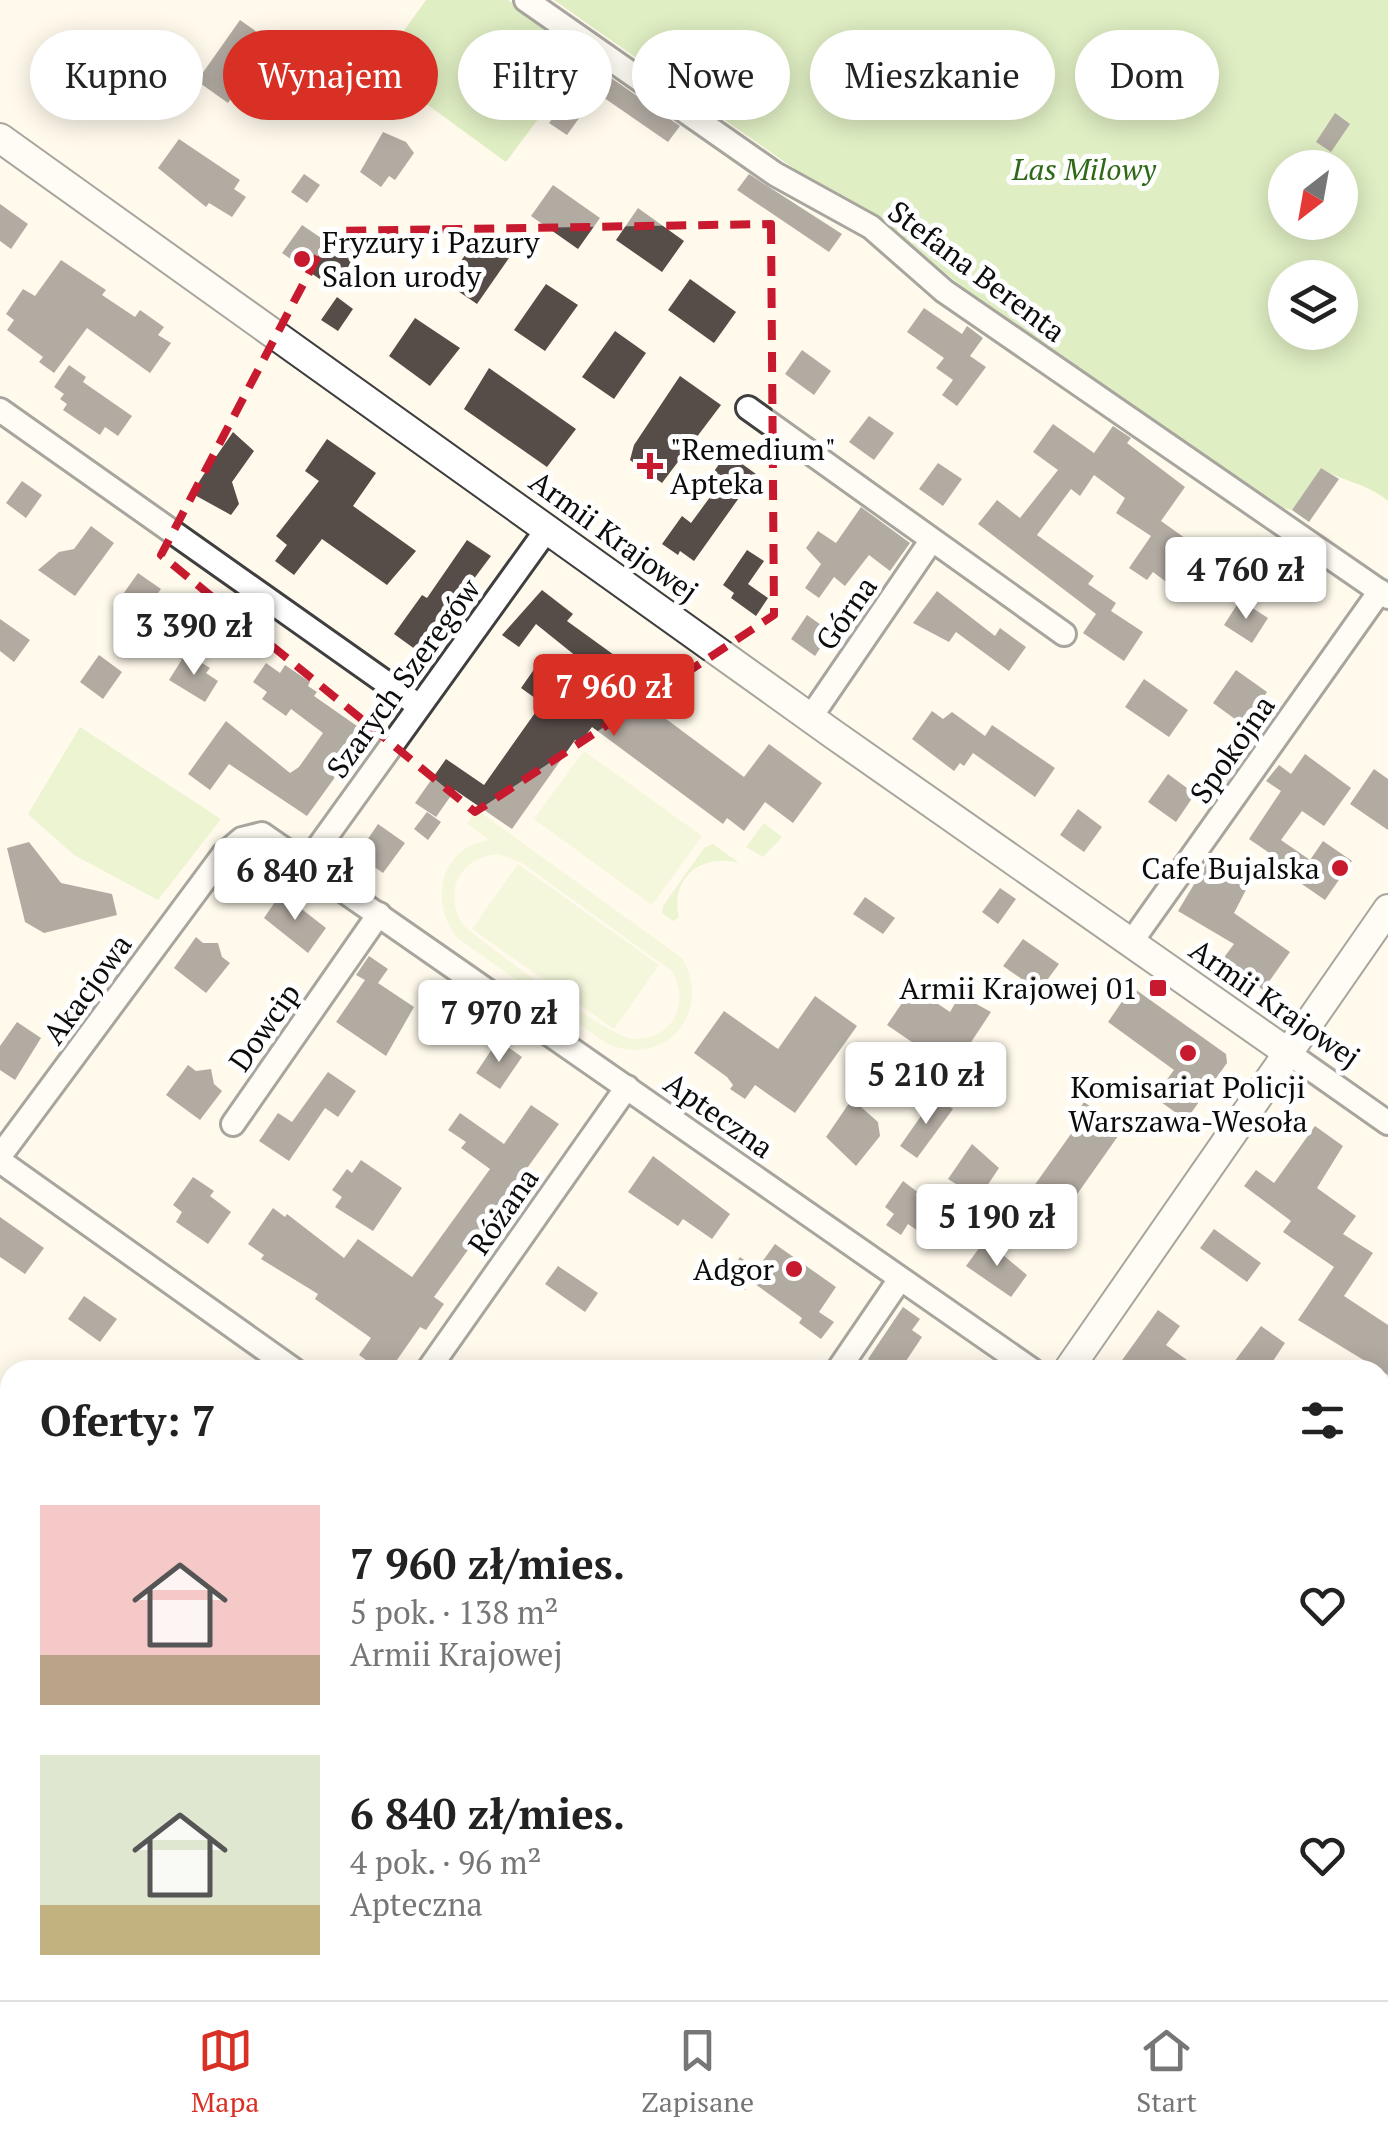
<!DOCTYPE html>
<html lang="pl">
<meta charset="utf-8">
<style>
body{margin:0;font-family:"PT Serif",serif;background:#f6f6f6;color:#222;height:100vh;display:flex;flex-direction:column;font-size:38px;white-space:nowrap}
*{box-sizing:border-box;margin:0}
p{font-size:32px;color:#767676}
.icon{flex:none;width:55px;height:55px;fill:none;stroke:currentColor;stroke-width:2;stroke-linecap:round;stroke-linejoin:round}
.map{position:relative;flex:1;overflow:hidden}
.details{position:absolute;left:0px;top:1360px;width:1390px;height:640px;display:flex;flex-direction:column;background:#fff;border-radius:30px 30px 0 0;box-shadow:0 5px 25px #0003}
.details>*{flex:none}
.hud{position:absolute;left:30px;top:30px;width:1330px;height:90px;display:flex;gap:20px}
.needle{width:65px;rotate:211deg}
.buttons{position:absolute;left:1268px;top:150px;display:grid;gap:20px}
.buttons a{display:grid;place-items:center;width:90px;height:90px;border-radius:50%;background:#fff;box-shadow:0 5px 25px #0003;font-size:50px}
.price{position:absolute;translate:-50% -85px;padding:0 22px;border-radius:10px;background:#fff;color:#222;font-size:32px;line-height:65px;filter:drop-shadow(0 2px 5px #0008)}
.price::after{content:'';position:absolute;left:50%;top:60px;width:30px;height:22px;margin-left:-15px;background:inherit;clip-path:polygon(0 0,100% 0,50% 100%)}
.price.on{background:#d93025;color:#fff}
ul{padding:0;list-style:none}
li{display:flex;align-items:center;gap:30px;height:250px;padding:0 40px}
li span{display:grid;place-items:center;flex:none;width:280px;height:200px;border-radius:0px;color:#555}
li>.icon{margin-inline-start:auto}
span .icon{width:120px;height:120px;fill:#fffc;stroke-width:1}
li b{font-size:42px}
h2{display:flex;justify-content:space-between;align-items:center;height:120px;padding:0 40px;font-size:42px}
.chip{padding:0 35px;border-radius:45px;background:#fff;box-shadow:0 5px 25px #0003;font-size:35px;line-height:90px}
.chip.on{background:#d93025;color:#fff}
.menu{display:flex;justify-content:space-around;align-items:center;height:140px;border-top:2px solid #e0e0e0;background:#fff;font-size:28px;color:#767676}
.menu a{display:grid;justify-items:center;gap:5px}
.menu .on{color:#d93025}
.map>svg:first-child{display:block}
.green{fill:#d5edb2}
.forest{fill:#b9df90;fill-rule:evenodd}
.pitch{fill:#e6f3c5;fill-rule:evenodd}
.building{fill:#564c48}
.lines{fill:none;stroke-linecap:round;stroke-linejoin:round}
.minor-casing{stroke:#3f3f3f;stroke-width:28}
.tertiary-casing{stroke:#3f3f3f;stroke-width:32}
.minor{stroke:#fff;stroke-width:22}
.tertiary{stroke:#fff;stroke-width:28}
.rail-casing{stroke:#c71a2f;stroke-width:11}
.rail{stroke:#fff;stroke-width:8;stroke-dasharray:22;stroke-linecap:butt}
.marked{fill:none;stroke:#c71a2f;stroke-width:8;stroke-dasharray:20 12;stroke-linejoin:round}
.poi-dot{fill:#c71a2f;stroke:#fff;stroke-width:4}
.labels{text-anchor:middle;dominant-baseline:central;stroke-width:10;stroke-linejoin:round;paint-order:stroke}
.park-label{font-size:30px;font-style:italic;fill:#2f6918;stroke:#fff}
.poi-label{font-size:30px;fill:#0c0c0c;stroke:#fff;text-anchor:end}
.street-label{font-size:30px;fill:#0c0c0c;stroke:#fff}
</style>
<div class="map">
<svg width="1388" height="2000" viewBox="0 0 1388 2000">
<rect width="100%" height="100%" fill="#fffaec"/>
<g class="green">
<polygon points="80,727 221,819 158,900 74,855 28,814"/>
<polygon points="764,823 782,837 763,857 746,847"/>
<path d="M713,844L739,863C701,853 670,877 679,917L673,921L662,913L663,906L704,848Z"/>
</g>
<g class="forest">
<polygon points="426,0 508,0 586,55 506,162 377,68"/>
<path d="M554,0H1388V501C1367,483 1343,482 1321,468L1292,510L1266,504L1063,366L884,225L796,170ZM1285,168H1340V222H1285ZM1285,278H1340V332H1285Z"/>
</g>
<g class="pitch">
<polygon points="584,751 702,836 652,905 534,819"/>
<path d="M477,810L682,958C714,1013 664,1070 606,1043L456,937C430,902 439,848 489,840L467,823ZM499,854L522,863L673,972C681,989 683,1007 671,1023C661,1036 644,1041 629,1038C605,1034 486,945 463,925C442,891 460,857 499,854Z"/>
<polygon points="518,864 659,965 614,1029 472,929"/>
</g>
<g class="building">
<polygon points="240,20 271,42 228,103 197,81"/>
<polygon points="83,34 116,58 92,90 59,67"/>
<polygon points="594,66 680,126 668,142 597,93 567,135 549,123"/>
<polygon points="1335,113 1350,124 1331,152 1316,142"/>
<polygon points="383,132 406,142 414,153 395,180 389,176 381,187 360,172"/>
<polygon points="179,139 240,180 234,189 246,197 232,217 209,203 206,207 158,168"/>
<polygon points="304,174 320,185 307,203 291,192"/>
<polygon points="749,174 842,234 829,252 737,190"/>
<polygon points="553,185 600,218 578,249 531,216"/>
<polygon points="0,204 28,224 11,249 0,241"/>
<polygon points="638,208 684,241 662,272 616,240"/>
<polygon points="302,225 327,242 331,236 358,253 343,274 324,282 282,253"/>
<polygon points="478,236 509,258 477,304 446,283"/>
<polygon points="61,260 106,290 102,295 135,317 140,310 164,327 158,335 171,343 150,373 87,328 54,373 39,362 43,357 7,330 14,320 6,314 23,289 35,296"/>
<polygon points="690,279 736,312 714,343 668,310"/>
<polygon points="546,284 578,305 545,351 514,330"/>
<polygon points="337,297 353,309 338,331 321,320"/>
<polygon points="924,308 962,334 967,326 983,338 970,356 986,367 957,406 942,395 953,380 936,368 944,358 907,332"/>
<polygon points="415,318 460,348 430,386 389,356"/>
<polygon points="615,331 646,353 614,399 582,377"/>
<polygon points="802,350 831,371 814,395 785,374"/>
<polygon points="69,365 86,377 83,382 132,416 118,436 105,427 100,435 63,410 67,404 60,399 64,394 54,387"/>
<polygon points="489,368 576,429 547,467 464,409"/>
<polygon points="680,376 721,405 662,483 630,460 634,445"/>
<polygon points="869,416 894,433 874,460 849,442"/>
<polygon points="1053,424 1094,453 1113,426 1131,438 1127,443 1185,487 1161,521 1199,548 1169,584 1153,572 1147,580 1129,568 1151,536 1116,513 1125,498 1094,475 1080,496 1071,489 1037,535 1094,576 1088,584 1116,603 1111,611 1143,632 1124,661 1083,633 1096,614 978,524 997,500 1020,518 1058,470 1033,452"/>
<polygon points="233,432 254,451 232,482 239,504 231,515 191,493"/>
<polygon points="327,439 376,473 353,506 416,551 387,585 322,539 294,575 275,561 287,545 276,536 319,481 305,471"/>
<polygon points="727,453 756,474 694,561 680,551 678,555 662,544 682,516 691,523 716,489 707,481"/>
<polygon points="938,463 962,479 943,506 919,489"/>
<polygon points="1321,468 1339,479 1309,522 1292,510"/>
<polygon points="22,481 42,495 26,518 6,503"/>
<polygon points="861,507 910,543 890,571 869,555 845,586 834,577 819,598 805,588 821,564 806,548 818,531 836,543"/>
<polygon points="91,526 114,543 75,596 38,570 59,552 74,549"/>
<polygon points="467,540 491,556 419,652 394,634 422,595 427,598"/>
<polygon points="747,550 764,561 748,584 768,598 756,616 731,598 734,593 723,585"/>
<polygon points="138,573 161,589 144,613 121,597"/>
<polygon points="542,590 573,614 567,621 650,681 638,698 744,777 769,744 822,783 793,823 765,802 744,831 727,818 723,824 592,727 580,743 575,740 512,829 455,790 436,817 415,803 446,759 484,785 542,703 521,688 535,668 556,685 577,657 536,624 519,647 502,635"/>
<polygon points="937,591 995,636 1000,628 1026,647 1009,671 956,632 949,642 913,623"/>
<polygon points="1240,600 1268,618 1252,643 1224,625"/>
<polygon points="807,615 831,632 815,656 791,639"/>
<polygon points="0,619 30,640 14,662 0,651"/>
<polygon points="186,653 210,668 206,673 218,681 205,702 169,680"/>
<polygon points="99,655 122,672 103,699 80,682"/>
<polygon points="266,663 280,673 285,665 310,682 308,686 317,692 314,696 367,733 307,816 229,764 210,790 188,774 226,721 290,773 299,767 323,733 291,709 286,716 262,699 267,692 253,682"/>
<polygon points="1236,670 1267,692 1261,701 1267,705 1250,730 1213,703"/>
<polygon points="1144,679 1188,710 1169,737 1125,707"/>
<polygon points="932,711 943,719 952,712 985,736 992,725 1055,768 1035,797 973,753 964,766 960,763 954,771 912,739"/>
<polygon points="1237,752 1244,757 1209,806 1203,802"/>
<polygon points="1305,754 1351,788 1324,826 1302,811 1281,840 1310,860 1323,841 1352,861 1325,900 1296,880 1300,874 1249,839 1281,791 1266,781 1279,765 1291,774"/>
<polygon points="1374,769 1388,779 1388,830 1350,804"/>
<polygon points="1168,774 1195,794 1176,822 1148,802"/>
<polygon points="1078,809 1102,827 1084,852 1060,835"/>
<polygon points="427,812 441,822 428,840 414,829"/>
<polygon points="378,824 405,843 383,873 357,855"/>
<polygon points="29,842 61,883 112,894 117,915 44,933 25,922 7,848"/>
<polygon points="1208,861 1247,888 1234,913 1290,952 1263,990 1222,960 1234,944 1178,911"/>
<polygon points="1000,888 1016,899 998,924 982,912"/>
<polygon points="281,893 326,928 308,953 264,918"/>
<polygon points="865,897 895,918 883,934 853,914"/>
<polygon points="196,937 203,943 218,943 222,957 230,963 206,993 174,968"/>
<polygon points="1023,939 1059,964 1039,991 1003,966"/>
<polygon points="369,956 388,969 378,983 414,1007 386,1056 336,1022 365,980 356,975"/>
<polygon points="913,987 950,1012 960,995 991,1012 956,1065 947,1059 944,1064 887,1025"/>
<polygon points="1132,987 1226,1054 1227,1063 1186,1120 1154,1097 1174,1070 1108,1022"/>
<polygon points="815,996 857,1026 795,1113 755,1085 745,1099 730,1089 733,1085 727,1077 694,1053 724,1011 778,1049"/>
<polygon points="17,1022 41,1038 15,1080 0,1070 0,1046"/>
<polygon points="498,1040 522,1057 500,1089 476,1073"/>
<polygon points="188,1065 196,1071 211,1069 214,1084 222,1091 200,1120 166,1095"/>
<polygon points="328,1072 356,1091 338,1117 325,1108 289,1161 259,1141 278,1113 292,1122"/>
<polygon points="935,1096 953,1109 917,1158 900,1146"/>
<polygon points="852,1099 878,1122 880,1136 856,1166 826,1137"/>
<polygon points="1084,1102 1123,1129 1047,1237 1014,1214 1078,1124 1072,1120"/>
<polygon points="531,1105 559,1124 434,1297 444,1304 426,1330 420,1327 390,1370 380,1370 359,1355 371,1338 315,1299 318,1294 261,1259 264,1255 248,1244 273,1208 285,1217 287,1214 344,1258 358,1239 412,1277 490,1169 461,1148 466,1142 448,1130 460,1113 504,1144"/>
<polygon points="1315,1126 1343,1146 1317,1188 1356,1216 1343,1234 1373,1253 1344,1296 1388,1325 1388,1375 1298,1320 1334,1267 1283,1232 1291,1221 1244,1186 1256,1170 1274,1183"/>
<polygon points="972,1144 999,1168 979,1198 948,1179"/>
<polygon points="653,1156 730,1214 712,1239 683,1219 678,1226 628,1192"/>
<polygon points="361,1160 402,1188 373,1231 335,1207 342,1197 332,1190 347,1169 352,1173"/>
<polygon points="193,1177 214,1191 210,1196 231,1212 208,1244 176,1222 182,1212 173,1205"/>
<polygon points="903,1181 936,1206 918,1231 908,1224 901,1235 886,1225 894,1214 885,1207"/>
<polygon points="0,1217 44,1248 25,1274 0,1257"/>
<polygon points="1214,1229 1261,1263 1247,1282 1200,1248"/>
<polygon points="985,1240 1027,1275 1011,1297 966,1266"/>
<polygon points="775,1244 836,1287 819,1312 834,1322 821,1339 799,1323 802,1318 751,1281 745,1290 726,1277 740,1257 757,1269"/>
<polygon points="558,1266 598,1293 585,1312 545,1284"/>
<polygon points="84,1296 117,1319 100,1342 68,1319"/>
<polygon points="903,1307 920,1319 912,1330 922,1337 900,1370 883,1370 868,1359"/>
<polygon points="1158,1310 1180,1326 1166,1345 1201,1370 1115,1370"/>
<polygon points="1261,1326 1285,1343 1267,1370 1228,1370"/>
</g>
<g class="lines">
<g class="minor-casing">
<g id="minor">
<polyline points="526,0 775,174 871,227 944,291 1388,597"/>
<polyline points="748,408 1064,634"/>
<polyline points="0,410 419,706"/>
<polyline points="810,718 931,541"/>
<polyline points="307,863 548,528"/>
<polyline points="1132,941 1380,591"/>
<polyline points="1287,1052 1388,1123"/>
<polyline points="233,1124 379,914"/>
<polyline points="0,1156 223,855 242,839 262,834 1032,1370"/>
<polyline points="0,1161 294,1370"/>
<polyline points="428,1370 627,1087"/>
<polyline points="838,1370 900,1279"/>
<polyline points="1380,1525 1388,1513"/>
<polyline points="1380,1629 1388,1635"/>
<polyline points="0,1685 10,1693"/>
<polyline points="415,1990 428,2000"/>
<polyline points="1175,1990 1190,2000"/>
<polyline points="1054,2000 1061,1990"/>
</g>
</g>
<g class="tertiary-casing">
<g id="tertiary">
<polyline points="0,138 833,734 1287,1052"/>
<polyline points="1068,1370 1388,909"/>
<polyline points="622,2000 629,1990"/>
</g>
</g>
<use href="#minor" class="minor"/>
<use href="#tertiary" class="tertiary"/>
<g class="rail-casing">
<g id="rail">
<polyline points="0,1832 10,1839"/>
<polyline points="223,1990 237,2000"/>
<polyline points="247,1990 261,2000"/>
</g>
</g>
<use href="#rail" class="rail"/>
</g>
<path d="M0 0H1388V2000H0ZM771,224L774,615L475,812L161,555L331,231Z" fill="#fffaec" fill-opacity=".55" fill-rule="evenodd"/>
<path class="marked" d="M771,224L774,615L475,812L161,555L331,231Z"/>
<g class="poi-dot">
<circle cx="302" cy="259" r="10"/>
<path d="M645 451h10v10h10v10h-10v10h-10v-10h-10v-10h10z"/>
<circle cx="1340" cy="868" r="10"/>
<rect x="1148" y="978" width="20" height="20" rx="5"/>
<circle cx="1188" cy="1053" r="10"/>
<circle cx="794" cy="1269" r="10"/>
</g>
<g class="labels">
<g class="park-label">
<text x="1084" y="169">Las Milowy</text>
</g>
<g class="poi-label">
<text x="322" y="242" text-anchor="start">Fryzury i Pazury<tspan x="322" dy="34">Salon urody</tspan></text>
<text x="670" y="449" text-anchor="start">"Remedium"<tspan x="670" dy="34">Apteka</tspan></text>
<text x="1320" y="868">Cafe Bujalska</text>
<text x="1138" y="988">Armii Krajowej 01</text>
<text x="1188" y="1087" text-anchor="middle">Komisariat Policji<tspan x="1188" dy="34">Warszawa-Wesoła</tspan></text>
<text x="774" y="1269">Adgor</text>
</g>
<g class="street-label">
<text transform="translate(977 271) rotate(37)">Stefana Berenta</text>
<text transform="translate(614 536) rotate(36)">Armii Krajowej</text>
<text transform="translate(846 613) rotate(-55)">Górna</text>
<text transform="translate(403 678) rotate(-54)">Szarych Szeregów</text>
<text transform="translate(1232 749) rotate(-55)">Spokojna</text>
<text transform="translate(87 989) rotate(-54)">Akacjowa</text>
<text transform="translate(1275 1003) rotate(35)">Armii Krajowej</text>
<text transform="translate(264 1027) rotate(-55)">Dowcip</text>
<text transform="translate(719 1115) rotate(35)">Apteczna</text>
<text transform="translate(503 1211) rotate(-55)">Różana</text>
</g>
</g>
</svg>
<div class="buttons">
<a><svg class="needle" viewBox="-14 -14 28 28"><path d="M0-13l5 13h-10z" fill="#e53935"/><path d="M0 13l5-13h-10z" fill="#767676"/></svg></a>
<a><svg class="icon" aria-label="layers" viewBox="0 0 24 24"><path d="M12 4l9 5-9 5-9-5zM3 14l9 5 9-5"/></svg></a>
</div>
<b class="price" style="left:1246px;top:622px">4 760 zł</b>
<b class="price" style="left:194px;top:678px">3 390 zł</b>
<b class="price on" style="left:614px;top:739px">7 960 zł</b>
<b class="price" style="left:295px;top:923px">6 840 zł</b>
<b class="price" style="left:499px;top:1065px">7 970 zł</b>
<b class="price" style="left:926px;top:1127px">5 210 zł</b>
<b class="price" style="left:997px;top:1269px">5 190 zł</b>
<div class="hud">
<a class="chip">Kupno</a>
<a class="chip on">Wynajem</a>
<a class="chip">Filtry</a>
<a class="chip">Nowe</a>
<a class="chip">Mieszkanie</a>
<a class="chip">Dom</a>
</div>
<section class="details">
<h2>Oferty: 7<svg class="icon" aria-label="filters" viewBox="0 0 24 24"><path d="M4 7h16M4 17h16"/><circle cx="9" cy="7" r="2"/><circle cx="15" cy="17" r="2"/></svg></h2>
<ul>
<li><span style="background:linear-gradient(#f6c9c9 75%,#b9a48a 0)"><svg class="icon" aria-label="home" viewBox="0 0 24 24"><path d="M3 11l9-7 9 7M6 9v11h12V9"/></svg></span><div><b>7 960 zł/mies.</b><p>5 pok. · 138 m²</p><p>Armii Krajowej</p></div><svg class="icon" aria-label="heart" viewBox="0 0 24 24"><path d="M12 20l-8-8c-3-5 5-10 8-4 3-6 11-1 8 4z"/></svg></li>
<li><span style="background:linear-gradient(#dfe7d0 75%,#c2b280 0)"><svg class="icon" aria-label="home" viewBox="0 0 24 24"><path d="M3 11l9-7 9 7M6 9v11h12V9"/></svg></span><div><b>6 840 zł/mies.</b><p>4 pok. · 96 m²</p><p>Apteczna</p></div><svg class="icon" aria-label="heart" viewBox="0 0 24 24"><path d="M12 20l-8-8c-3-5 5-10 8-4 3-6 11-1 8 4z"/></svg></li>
</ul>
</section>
</div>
<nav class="menu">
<a class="on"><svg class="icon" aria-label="map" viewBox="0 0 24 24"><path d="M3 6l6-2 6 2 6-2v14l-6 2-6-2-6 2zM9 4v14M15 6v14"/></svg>Mapa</a>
<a><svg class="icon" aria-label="saved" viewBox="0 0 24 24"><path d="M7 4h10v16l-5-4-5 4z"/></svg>Zapisane</a>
<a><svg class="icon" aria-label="home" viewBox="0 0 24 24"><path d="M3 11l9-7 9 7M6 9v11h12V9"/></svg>Start</a>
</nav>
